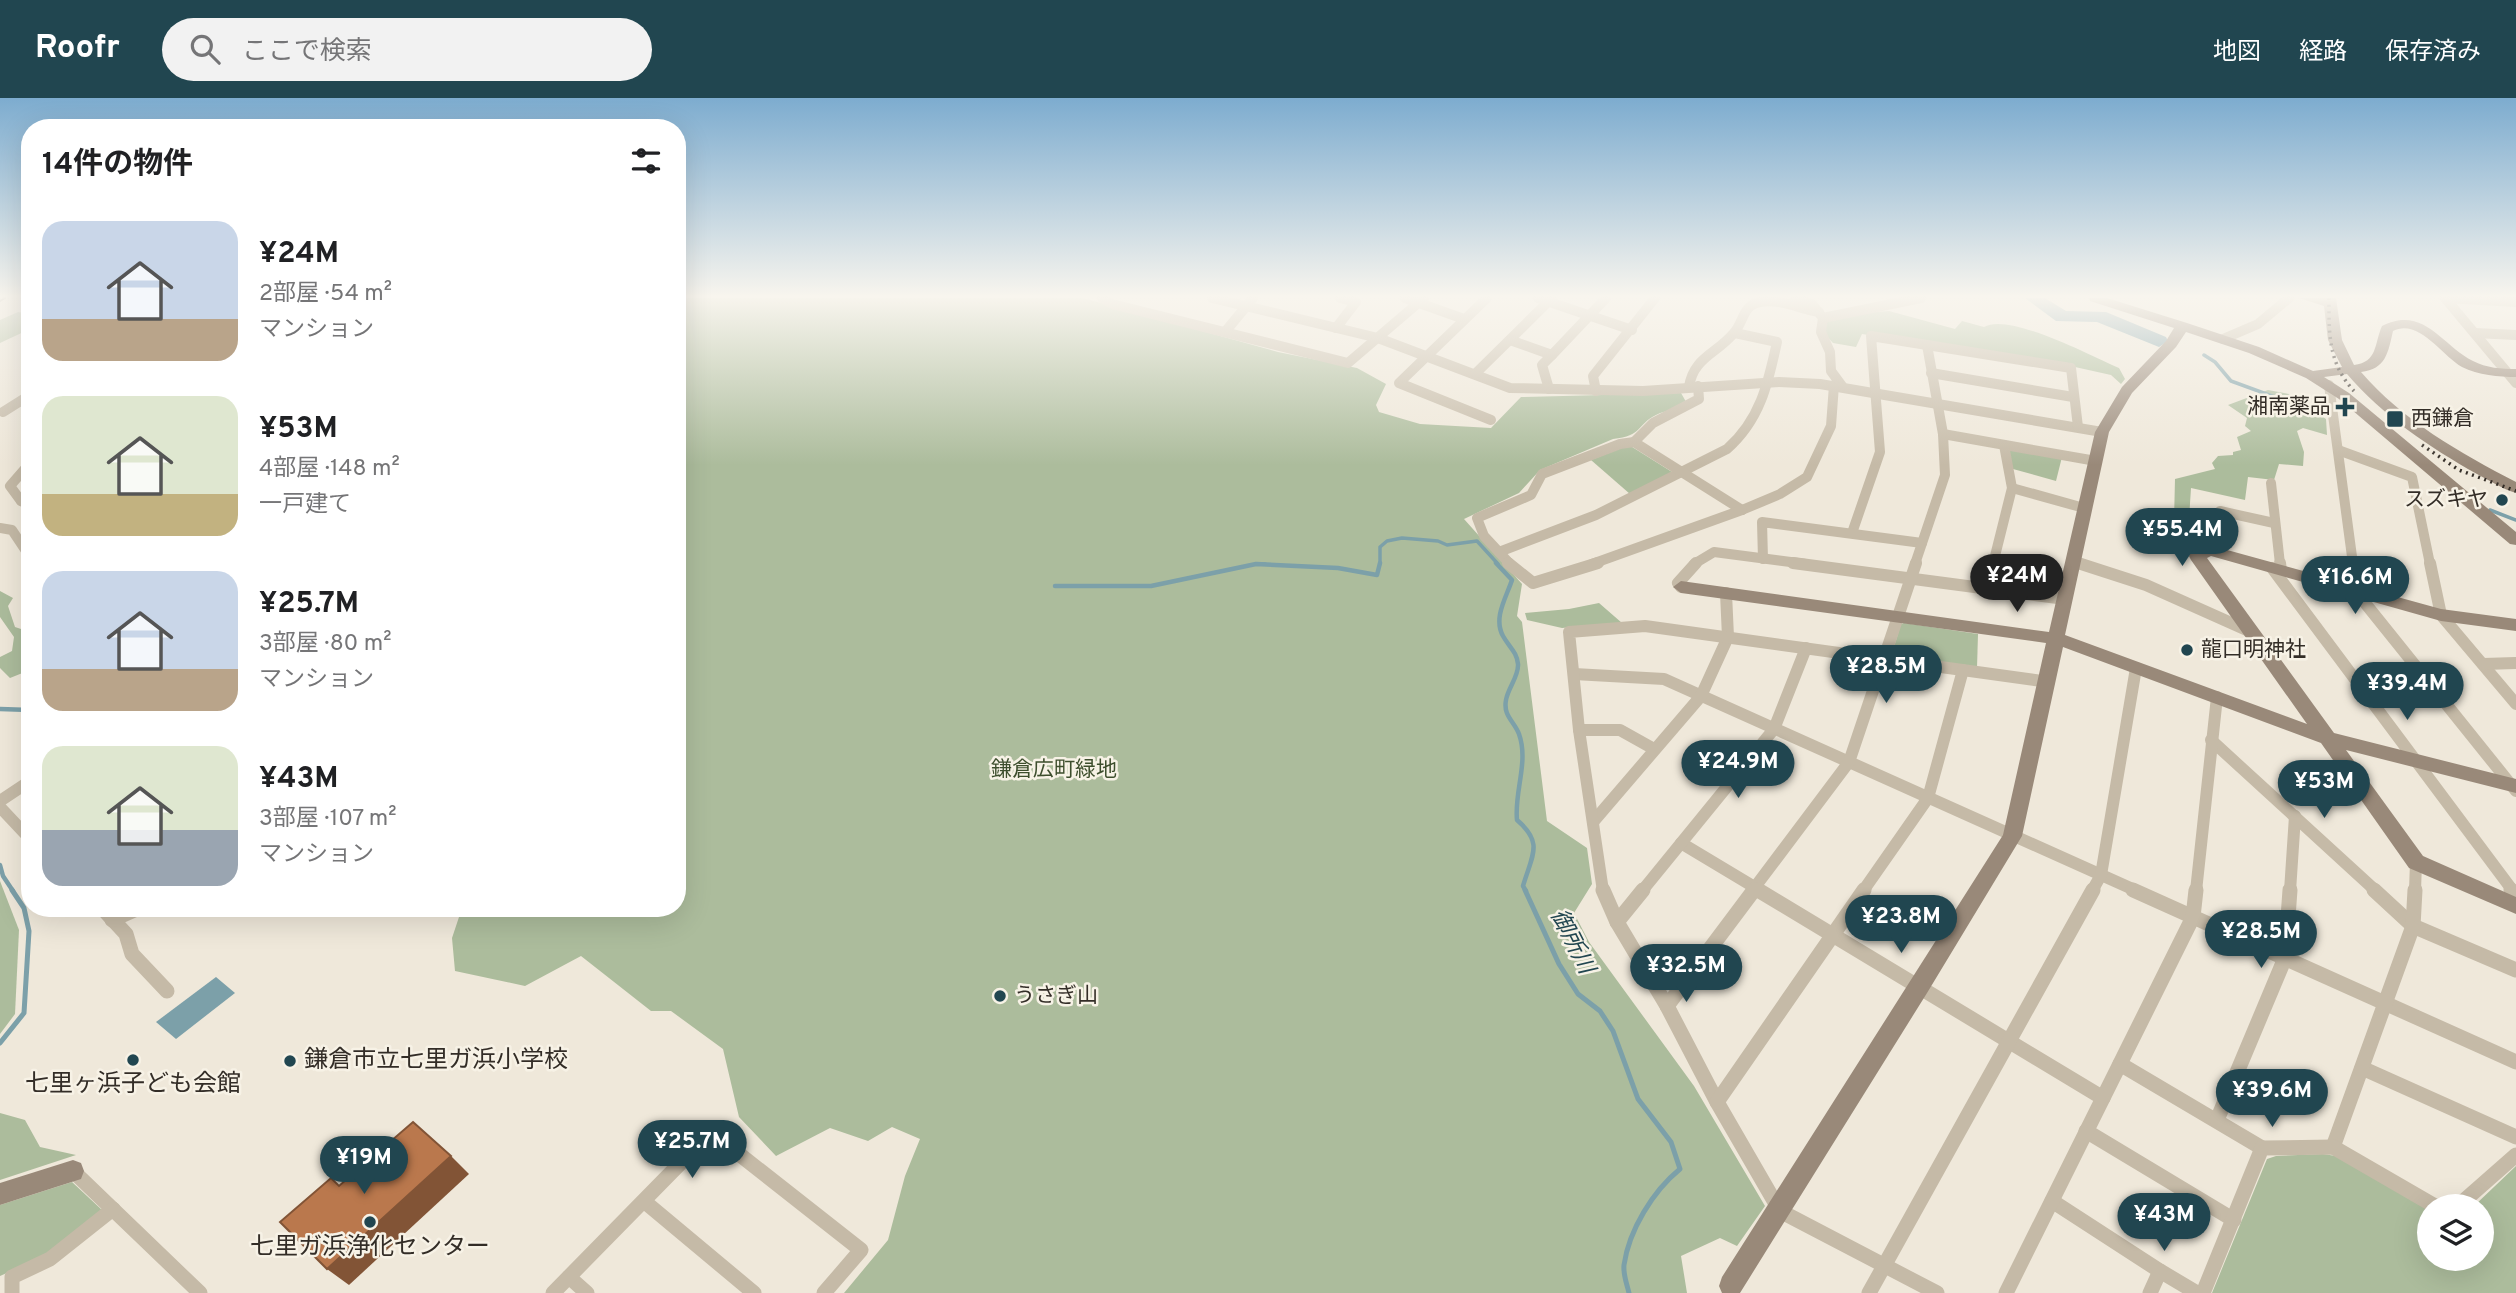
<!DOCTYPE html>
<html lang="ja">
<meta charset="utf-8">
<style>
body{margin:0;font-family:Overpass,"Noto Sans JP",sans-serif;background:#f2f2f2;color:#202124;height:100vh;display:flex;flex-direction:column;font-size:26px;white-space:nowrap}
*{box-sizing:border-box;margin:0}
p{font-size:23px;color:#757577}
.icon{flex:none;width:38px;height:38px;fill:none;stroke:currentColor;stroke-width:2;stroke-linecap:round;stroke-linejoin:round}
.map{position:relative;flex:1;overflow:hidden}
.side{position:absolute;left:21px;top:21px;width:665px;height:798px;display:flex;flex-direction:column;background:#fff;border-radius:28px;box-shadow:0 7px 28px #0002}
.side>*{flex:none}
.tools{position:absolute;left:2417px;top:1096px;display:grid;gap:14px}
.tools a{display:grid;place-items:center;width:77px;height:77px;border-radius:50%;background:#fff;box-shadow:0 7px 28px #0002;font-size:35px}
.price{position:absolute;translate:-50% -60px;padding:0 16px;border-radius:24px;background:#214650;color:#fff;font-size:23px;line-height:46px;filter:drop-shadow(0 2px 4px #0008)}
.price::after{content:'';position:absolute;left:50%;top:42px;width:21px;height:16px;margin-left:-10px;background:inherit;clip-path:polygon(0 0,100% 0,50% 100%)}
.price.current{background:#222;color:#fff}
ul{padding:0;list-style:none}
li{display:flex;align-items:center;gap:21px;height:175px;padding:0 21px}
li span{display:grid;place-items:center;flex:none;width:196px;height:140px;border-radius:21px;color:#555}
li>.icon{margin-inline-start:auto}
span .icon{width:84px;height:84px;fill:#fffc;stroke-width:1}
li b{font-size:30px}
h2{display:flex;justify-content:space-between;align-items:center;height:84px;padding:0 21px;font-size:30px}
header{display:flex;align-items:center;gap:42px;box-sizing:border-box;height:98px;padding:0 35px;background:#214650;color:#fff}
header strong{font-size:33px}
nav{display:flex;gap:38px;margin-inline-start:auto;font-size:24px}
.search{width:490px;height:63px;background:#f2f2f2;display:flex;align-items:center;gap:18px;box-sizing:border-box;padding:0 24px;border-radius:38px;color:#757577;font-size:26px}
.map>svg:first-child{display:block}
.green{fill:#acbc9c}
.water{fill:#7ca0a9}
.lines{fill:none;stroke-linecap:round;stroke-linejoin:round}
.stream-far2{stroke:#7ca0a9;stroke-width:3.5}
.stream-far1{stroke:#7ca0a9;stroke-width:4.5}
.stream{stroke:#7ca0a9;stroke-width:5}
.river{fill:#7ca0a9;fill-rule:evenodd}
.street-far2{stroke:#c5baa7;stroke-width:10}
.street-far1{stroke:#c5baa7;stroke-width:12}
.street{stroke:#c5baa7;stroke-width:15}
.secondary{fill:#998979;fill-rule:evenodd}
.tram{stroke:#332d27;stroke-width:2}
.rail{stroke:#332d27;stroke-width:3.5;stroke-dasharray:2 4.5;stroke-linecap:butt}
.shaded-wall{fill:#825436}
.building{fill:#ba784d;stroke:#825436;stroke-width:2}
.poi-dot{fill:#214650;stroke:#f7f2e6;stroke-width:2.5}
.labels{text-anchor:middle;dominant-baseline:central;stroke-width:5;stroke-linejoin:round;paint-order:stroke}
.poi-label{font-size:21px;fill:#332d27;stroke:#f7f2e6;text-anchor:start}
.park-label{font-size:21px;fill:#3d4e2d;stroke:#f7f2e6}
.water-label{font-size:23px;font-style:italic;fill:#214650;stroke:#f7f2e6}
.near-poi-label{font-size:24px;fill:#332d27;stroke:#f7f2e6}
</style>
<header>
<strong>Roofr</strong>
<div class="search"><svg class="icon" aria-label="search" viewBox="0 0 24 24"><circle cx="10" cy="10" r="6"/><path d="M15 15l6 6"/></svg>ここで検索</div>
<nav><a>地図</a><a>経路</a><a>保存済み</a></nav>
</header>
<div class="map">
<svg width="2516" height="1195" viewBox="0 0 2516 1195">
<rect width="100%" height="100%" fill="#efe8da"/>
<g class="green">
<path d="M677,200H1083L1278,254L1357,270L1386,286L1376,307L1379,314L1420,326L1491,330L1521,299L1681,295L1689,309C1679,311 1665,312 1656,317C1637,326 1643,338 1613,341L1540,372L1519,395L1464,421L1522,486L1517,518L1522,524L1547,723L1587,750L1592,786L1574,815L1589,844L1694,988L1765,1108L1737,1148L1720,1140L1681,1158L1687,1195H844L888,1142L905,1078L920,1041L892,1029L868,1043L830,1030L776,1058L739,1019L723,951L671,913H651L581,858L525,888L455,873L452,840L462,810H677Z"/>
<path d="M1889,213L1955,231L1962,223L1984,229C2009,214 2091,258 2119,270L2125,281L2121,286L2111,277L2075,269L1862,236L1856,249L1833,245L1819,230L1825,218Z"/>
<polygon points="18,214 30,216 30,231 0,245 0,222"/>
<polygon points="2268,292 2289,296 2326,321 2327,337 2303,330 2297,333 2304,354 2303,368 2279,366 2274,382 2248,379 2245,402 2191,390 2189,421 2174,423 2175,381 2215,371 2212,365 2218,358 2233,357 2233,354 2241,352 2237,339 2251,333 2245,328 2247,320 2228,307"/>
<polygon points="1629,347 1672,374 1630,396 1591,362"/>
<polygon points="2008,351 2062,359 2056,383 2013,371"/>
<polygon points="0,493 13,500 8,508 15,529 21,531 26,547 30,546 30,572 10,580 0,570 0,559 12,553 14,539 0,519"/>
<polygon points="1599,505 1622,525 1562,530 1527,522 1525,515 1569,511"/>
<polygon points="1904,525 1978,536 1977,570 1897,559 1892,555 1901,526"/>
<polygon points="0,783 19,832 15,916 0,936"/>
<polygon points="0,1015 25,1022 40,1049 76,1057 0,1082"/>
<polygon points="2323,1056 2336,1058 2429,1111 2429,1160 2482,1160 2482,1108 2474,1108 2516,1068 2516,1195 2212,1195 2267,1061 2276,1058"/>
<polygon points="72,1084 102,1112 45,1158 0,1178 0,1107"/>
</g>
<polygon class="water" points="216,879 235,895 176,941 156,924"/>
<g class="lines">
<g class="stream-far2">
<polyline points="2204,257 2215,264 2231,283 2299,308"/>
<polyline points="2490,412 2516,422"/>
<polyline points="1260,466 1265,466"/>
<polyline points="1380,466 1380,449 1387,443 1402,440 1438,443 1447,447 1477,443 1498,466"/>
</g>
<g class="stream-far1">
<path d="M1496,465L1512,482C1506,500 1493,520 1503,538C1509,549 1517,554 1518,566C1519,578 1508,590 1506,602C1503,618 1514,623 1519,636C1529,664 1514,694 1517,722C1544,745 1532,757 1523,788L1526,793"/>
<polyline points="1055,488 1151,488 1256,466 1338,470 1377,477 1380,465"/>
<polyline points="0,611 30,612"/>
<polyline points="0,767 3,778 13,793"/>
</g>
<g class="stream">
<path d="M1525,792L1559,866L1578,896L1600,913L1613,933L1638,1001L1671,1044L1680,1071C1653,1093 1629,1132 1624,1167C1623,1177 1627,1186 1629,1195"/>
<polyline points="0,945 24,915 29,833 24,810 12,792"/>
</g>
<polygon class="river" points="2025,200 2045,200 2066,213 2106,214 2166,239 2168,243 2159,249 2097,224 2056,223"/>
<g class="street-far2">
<polyline points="1102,200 1112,206 1348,265 1424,200"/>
<polyline points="1212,200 1378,240 1510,290 1643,293 1779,284 1820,286 2102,334"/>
<polyline points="1405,200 1464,221"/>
<polyline points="1487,200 1399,285 1491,322"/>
<polyline points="1538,200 1632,232"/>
<polyline points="1795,200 1812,206 1823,220 1821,234 1830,254 1831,273 1842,288"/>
<polyline points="2445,200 2516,285"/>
<polyline points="2445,200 2516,204"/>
<polyline points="1823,220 1921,200"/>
<polyline points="1336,230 1356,204 1340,200"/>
<polyline points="1225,234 1253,200"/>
<polyline points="2475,235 2516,237"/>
<polyline points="2223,241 2258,226 2289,200"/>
<polyline points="1510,242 1552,257 1606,200"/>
<polyline points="1931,275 2073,299"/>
<polyline points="1475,276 1552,200"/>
<polyline points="2329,287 2353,466"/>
<path d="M1689,289C1693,260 1716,256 1733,236C1744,225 1742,207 1760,204C1779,200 1800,211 1819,214"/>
<polyline points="1549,291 1542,267 1552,257"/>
<polyline points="1596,293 1593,278 1655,200"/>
<polyline points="3,314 30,297"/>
<polyline points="26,330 30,328"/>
<polyline points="1943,336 2096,363"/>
<polyline points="1634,344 1653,325 1699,301 1698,288"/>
<polyline points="2338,352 2412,379 2430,466"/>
<polyline points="2271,385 2280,466"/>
<polyline points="2012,390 2084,410"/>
<polyline points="30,396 21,403 30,408"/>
<polyline points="21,403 10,388 30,365"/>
<polyline points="1742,412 1780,396 1807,379 1831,328 1834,287"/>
<polyline points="2220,413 2274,425"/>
<polyline points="0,430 12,432 30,459"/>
<polyline points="1852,435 1880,354 1871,238 2071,270 2078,329"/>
<path d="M1499,454L1596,417L1727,351C1760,322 1768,286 1777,244L1735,235"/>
<polyline points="1763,461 1762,424 1922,445"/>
<polyline points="2073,463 2083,466"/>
<polyline points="1510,466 1484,438 1477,420 1531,397 1542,376 1620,346 1634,344 1742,412"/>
<polyline points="1592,466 1742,412"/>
<polyline points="1694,466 1714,454 1806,466"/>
<polyline points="1915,466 1945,377 1943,336 1927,247"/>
<polyline points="1993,466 2012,390 2004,347"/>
</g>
<g class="street-far1">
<polyline points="1508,465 1533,485 1598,465"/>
<polyline points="1793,465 2065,501"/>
<polyline points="2078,465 2146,487 2249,533"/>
<polyline points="2280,465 2281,473"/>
<polyline points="2353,465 2357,495 2516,693"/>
<polyline points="2430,465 2441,517 2516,606"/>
<polyline points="2272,470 2513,793"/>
<polyline points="1681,489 1678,485 1696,465"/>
<polyline points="1987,490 1993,465"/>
<polyline points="2483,566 2516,565"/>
<polyline points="1574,576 1664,581 2137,793"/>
<polyline points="1579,632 1620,632 1654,651"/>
<polyline points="2211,642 2376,793"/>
<polyline points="0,703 30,683"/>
<polyline points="0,709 30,741"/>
<polyline points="1593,724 1701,598 1728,539 1726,495"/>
<polyline points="1681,745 1761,793"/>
<polyline points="1603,793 1579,632 1569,534 1645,528 2049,584"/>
<polyline points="1642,793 1774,631 1806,550"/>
<polyline points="1752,793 1849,664 1916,465"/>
<polyline points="1863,793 1928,700 1963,572"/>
<polyline points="2092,793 2101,777 2136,570"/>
<polyline points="2196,793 2217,599"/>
<polyline points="2290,793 2295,718"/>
<polyline points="2415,793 2416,764"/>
</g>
<g class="street">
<polyline points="1603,792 1617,824 1667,908 1717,1004 1780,1113 1937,1195"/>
<polyline points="1758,792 2103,1000"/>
<polyline points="2133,792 2516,964"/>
<polyline points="2374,792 2413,828 2516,872"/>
<polyline points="2511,792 2516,798"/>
<polyline points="102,810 126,836 132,856 167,893"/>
<polyline points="112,822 139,810"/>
<polyline points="1617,824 1643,792"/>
<polyline points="1667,908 1754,792"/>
<polyline points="2120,966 2262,1050"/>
<polyline points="2362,970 2516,1039"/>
<polyline points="1717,1004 1864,792"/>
<polyline points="2217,1022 2285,860 2290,792"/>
<polyline points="2086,1033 2234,1122"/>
<polyline points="2333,1049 2413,828 2415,792"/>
<polyline points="73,1073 200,1195"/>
<polyline points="2052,1103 2160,1173"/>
<polyline points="645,1104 754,1195"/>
<polyline points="2458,1108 2516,1057"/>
<polyline points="569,1179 587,1195"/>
<polyline points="12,1195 12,1179 50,1161 113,1111"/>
<polyline points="553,1195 711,1034 861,1152 824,1195"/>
<polyline points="1869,1195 2093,792"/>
<polyline points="2006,1195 2193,819 2196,792"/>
<polyline points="2150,1195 2160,1173 2197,1195"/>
<polyline points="2203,1195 2262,1050 2333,1049 2435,1108"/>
</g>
<g class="secondary">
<path d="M2089,200H2107L2187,225L2259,249L2313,273L2342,269L2328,242L2324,208L2299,200H2336L2342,242L2354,267C2378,264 2374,246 2382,228C2424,207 2441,247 2473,263C2486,270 2502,271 2516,271V279C2499,279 2478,277 2462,269C2442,258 2419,220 2393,233C2388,255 2386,271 2361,274C2402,322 2460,355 2516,384V395C2502,391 2489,382 2477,376C2429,349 2383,318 2347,276L2324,279L2349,295L2516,434V447L2510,446L2339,301L2306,280L2249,255L2186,234L2176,249L2132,295L2109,334L2065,537L2307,626L2191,462L2189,458L2191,454L2209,447L2441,511L2516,521V533L2441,523L2211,458L2207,460L2334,635L2516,681V695L2346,652L2423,758L2516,799V816L2409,770L2321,645L2063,549L2022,738L1927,895L1740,1195H1722L1719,1188L1722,1179L2003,737L2046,545L1681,495L1673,489L1681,483L2049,534L2095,334L2122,289L2166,243L2174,230L2090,203Z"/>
<polygon points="73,1062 81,1065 84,1073 81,1081 0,1107 0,1085"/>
</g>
<polyline class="tram" points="0,203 5,200"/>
<g class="rail">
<path d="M2329,200C2329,236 2328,265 2354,293"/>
<polyline points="2422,347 2459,372 2516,393"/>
</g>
</g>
<polygon class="shaded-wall" points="451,1058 469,1076 349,1187 327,1171"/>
<polygon class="building" points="413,1024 451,1058 327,1171 280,1124 331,1080 339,1088"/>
<linearGradient id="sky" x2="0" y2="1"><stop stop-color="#7daccf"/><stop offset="0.54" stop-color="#f8f5ee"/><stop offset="1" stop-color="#f8f5ee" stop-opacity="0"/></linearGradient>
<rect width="2516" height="367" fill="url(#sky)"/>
<g class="poi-dot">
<path d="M2341.5 298.5h7v7h7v7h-7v7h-7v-7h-7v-7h7z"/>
<rect x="2386" y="312" width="18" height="18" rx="3.5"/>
<circle cx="2502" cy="402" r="7"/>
<circle cx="2187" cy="552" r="7"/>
<circle cx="1000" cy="898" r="7"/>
<circle cx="133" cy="962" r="7"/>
<circle cx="290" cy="963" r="7"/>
<circle cx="370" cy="1124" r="7"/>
</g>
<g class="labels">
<g class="poi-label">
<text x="2331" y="309" text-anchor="end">湘南薬品</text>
<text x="2411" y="321">西鎌倉</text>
<text x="2488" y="402" text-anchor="end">スズキヤ</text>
<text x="2201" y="552">龍口明神社</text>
<text x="1014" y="898">うさぎ山</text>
</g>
<g class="park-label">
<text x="1054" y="672">鎌倉広町緑地</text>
</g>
<g class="water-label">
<text transform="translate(1571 844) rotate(63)">御所川</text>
</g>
<g class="near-poi-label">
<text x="304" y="963" text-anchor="start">鎌倉市立七里ガ浜小学校</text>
<text x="133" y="987">七里ヶ浜子ども会館</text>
<text x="370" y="1150">七里ガ浜浄化センター</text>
</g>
</g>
</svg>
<div class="tools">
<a><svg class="icon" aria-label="layers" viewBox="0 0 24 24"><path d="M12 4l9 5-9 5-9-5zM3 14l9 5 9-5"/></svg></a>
</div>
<b class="price" style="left:2182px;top:470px">¥55.4M</b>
<b class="price current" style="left:2017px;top:516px">¥24M</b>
<b class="price" style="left:2355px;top:518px">¥16.6M</b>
<b class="price" style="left:1886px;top:607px">¥28.5M</b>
<b class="price" style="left:2407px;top:624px">¥39.4M</b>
<b class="price" style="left:1738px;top:702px">¥24.9M</b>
<b class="price" style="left:2324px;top:722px">¥53M</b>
<b class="price" style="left:1901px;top:857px">¥23.8M</b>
<b class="price" style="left:2261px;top:872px">¥28.5M</b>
<b class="price" style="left:1686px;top:906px">¥32.5M</b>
<b class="price" style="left:2272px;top:1031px">¥39.6M</b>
<b class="price" style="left:692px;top:1082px">¥25.7M</b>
<b class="price" style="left:364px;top:1098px">¥19M</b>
<b class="price" style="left:2164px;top:1155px">¥43M</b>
<section class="side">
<h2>14件の物件<svg class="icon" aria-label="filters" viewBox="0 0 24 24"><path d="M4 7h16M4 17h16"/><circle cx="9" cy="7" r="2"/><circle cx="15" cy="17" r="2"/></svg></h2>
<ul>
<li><span style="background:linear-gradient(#c9d6e8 70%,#b9a48a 0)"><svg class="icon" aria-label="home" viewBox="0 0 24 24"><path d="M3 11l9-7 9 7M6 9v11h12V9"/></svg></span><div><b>¥24M</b><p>2部屋 · 54 m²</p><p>マンション</p></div></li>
<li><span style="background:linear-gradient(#dfe7d0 70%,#c2b280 0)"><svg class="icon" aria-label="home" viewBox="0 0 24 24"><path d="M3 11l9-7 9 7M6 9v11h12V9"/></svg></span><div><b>¥53M</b><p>4部屋 · 148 m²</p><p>一戸建て</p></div></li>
<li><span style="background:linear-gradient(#c9d6e8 70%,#b9a48a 0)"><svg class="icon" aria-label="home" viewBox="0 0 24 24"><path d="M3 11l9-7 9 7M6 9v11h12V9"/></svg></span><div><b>¥25.7M</b><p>3部屋 · 80 m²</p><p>マンション</p></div></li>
<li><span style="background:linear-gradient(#dfe7d0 60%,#9aa5b1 0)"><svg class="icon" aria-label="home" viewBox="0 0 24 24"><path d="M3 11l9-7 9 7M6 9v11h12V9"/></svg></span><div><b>¥43M</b><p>3部屋 · 107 m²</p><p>マンション</p></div></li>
</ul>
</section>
</div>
